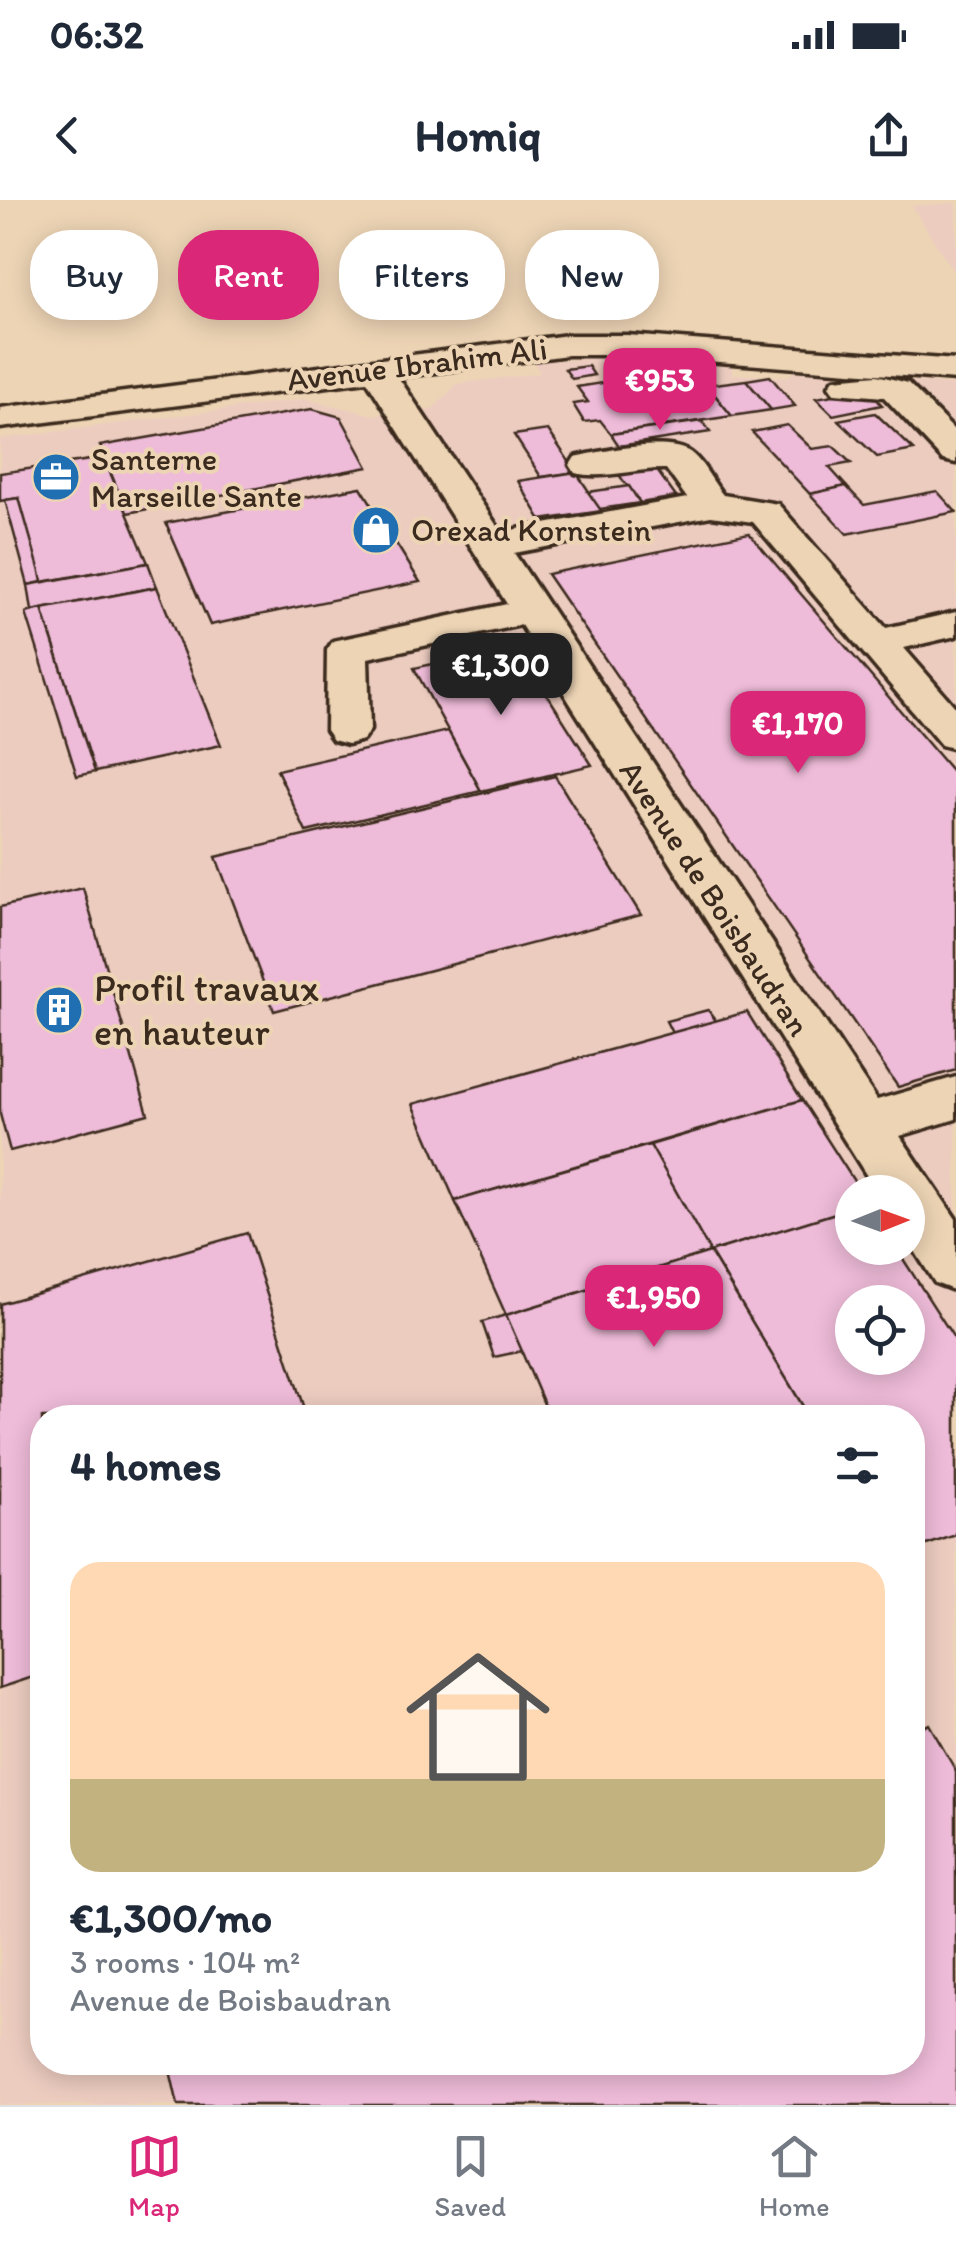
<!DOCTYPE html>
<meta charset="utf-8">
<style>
body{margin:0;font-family:Itim,sans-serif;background:#f2f2f3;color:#1f2937;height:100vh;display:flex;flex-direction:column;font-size:38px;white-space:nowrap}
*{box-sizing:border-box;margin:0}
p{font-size:32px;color:#747a83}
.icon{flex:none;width:55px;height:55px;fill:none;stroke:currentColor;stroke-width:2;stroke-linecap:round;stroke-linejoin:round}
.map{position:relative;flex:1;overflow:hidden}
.panel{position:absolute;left:30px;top:1205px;width:895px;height:670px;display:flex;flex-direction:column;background:#fff;border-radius:40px;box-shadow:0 5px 25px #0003}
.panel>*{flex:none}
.guide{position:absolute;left:30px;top:30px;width:898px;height:90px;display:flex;gap:20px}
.needle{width:65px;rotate:89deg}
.controls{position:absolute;left:835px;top:975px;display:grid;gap:20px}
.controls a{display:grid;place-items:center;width:90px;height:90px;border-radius:50%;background:#fff;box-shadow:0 5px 25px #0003;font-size:50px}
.price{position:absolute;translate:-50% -85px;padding:0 22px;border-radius:20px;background:#db2777;color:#fff;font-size:32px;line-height:65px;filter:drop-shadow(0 2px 5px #0008)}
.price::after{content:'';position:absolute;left:50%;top:60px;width:30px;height:22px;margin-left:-15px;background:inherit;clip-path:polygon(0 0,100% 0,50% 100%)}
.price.active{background:#222;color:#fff}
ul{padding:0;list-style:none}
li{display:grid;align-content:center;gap:20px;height:530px;padding:0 40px}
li+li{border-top:2px solid #e0e1e3}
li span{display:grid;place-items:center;height:310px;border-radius:30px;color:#555}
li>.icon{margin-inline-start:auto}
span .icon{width:180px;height:180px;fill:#fffc;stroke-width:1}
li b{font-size:42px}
h2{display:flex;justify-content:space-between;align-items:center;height:120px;padding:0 40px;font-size:42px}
.chip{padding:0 35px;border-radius:40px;background:#fff;box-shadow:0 5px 25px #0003;font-size:35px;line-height:90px}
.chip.active{background:#db2777;color:#fff}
.status{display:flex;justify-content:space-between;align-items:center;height:70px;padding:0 50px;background:#fff;direction:ltr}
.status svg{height:28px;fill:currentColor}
header{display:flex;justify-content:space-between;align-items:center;height:130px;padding:0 40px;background:#fff;font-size:45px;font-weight:700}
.dock{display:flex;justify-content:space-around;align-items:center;height:140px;border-top:2px solid #e0e1e3;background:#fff;font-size:28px;color:#747a83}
.dock a{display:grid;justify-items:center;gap:5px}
.dock .active{color:#db2777}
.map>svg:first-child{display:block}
.built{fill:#edccc0;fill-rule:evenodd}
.building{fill:#eebbd8;stroke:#3b2a1e;stroke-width:2.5;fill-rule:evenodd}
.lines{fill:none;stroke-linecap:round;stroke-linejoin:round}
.minor-casing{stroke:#3b2a1e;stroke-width:7}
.minor{fill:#edd4b5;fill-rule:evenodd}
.labels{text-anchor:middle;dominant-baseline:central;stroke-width:8;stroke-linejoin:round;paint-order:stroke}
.far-street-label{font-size:32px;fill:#3b2a1e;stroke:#edd4b5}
.far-poi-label{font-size:32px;fill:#3b2a1e;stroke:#edd4b5;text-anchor:start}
.poi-label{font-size:38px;fill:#3b2a1e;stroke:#edd4b5;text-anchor:start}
</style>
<div class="status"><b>06:32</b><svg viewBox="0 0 49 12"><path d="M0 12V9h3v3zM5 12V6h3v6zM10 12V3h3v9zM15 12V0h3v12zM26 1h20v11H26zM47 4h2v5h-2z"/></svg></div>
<header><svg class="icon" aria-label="back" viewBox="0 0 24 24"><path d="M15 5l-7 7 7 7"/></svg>Homiq<svg class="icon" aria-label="share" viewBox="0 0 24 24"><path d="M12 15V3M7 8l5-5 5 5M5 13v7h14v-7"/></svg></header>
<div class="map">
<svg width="956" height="1905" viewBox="0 0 956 1905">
<rect width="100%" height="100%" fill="#edd4b5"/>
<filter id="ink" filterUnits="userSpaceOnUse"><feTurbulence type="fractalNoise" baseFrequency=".01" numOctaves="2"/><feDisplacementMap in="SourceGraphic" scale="20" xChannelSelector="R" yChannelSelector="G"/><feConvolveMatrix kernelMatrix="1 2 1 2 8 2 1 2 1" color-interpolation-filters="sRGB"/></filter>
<g filter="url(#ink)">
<g class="built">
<polygon points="956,3 956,76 912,6"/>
<path d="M618,157L732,166V174L788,177L794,171L956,185V1905H0V239L306,199L373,215L432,210L457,184L540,173L534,162ZM852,992H908V1048H852ZM852,1102H908V1158H852ZM42,1218H912V1862H42Z"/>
</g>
<g class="building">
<polygon points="588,166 594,175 572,179 565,169"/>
<polygon points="770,176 795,206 771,210 746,180"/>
<polygon points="621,180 633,195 706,184 732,216 611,234 600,220 584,222 573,204 588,202 577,187"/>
<polygon points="746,180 771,210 732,216 707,185"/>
<polygon points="867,189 882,205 833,215 816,198"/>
<polygon points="312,209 341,217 368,267 127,313 100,246"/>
<polygon points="875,213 914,250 877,257 838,220"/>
<polygon points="702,221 710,232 619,246 611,234"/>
<polygon points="787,225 812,249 833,246 851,263 829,267 846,286 810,294 752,232"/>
<polygon points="548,230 576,272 541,277 514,235"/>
<polygon points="104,258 148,363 42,382 19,298 0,301 0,273"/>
<polygon points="656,269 676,297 640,303 619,275"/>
<polygon points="576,272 602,311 541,320 518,281"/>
<polygon points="629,286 640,303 600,309 588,292"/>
<polygon points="846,286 864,305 937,291 956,312 847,334 810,294"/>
<polygon points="361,287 420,382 210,425 166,323"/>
<polygon points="19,298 40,372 42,382 28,385 5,300"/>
<polygon points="749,333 956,576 956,870 898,887 547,374"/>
<polygon points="148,363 157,387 32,411 28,385"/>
<polygon points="157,387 221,545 95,572 42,409"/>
<polygon points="42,409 95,572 77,576 26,413"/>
<polygon points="516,446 592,565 481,591 414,468"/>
<polygon points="448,531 481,591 306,632 277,570"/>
<polygon points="555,576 641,715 274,811 216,657"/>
<polygon points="83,688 148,914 10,951 0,914 0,707"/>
<polygon points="708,810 717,822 672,833 666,821"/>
<polygon points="747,812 802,900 455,1001 413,904"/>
<polygon points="802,900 861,992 852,992 852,1008 710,1052 650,945"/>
<polygon points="650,945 710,1052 506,1115 455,1001"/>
<path d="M852,1008V1048H896L956,1141V1335L912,1350V1218H810L710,1052ZM852,1102H908V1158H852Z"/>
<polygon points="247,1033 307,1218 42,1218 42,1474 0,1488 0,1104"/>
<polygon points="710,1052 810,1218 550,1218 506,1115"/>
<polygon points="506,1115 522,1151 494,1157 482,1122"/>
<polygon points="929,1524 956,1571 956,1905 178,1905 168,1862 912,1862 912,1532"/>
</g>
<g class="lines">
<g class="minor-casing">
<g id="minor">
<path d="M568,135H627L956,160V180L627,155H568L398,177L501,332L687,298L666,269C637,268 603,280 575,273L570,265L575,257C601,251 664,238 688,251C701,258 713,283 723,295L778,304L886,428L956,412V436L904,448L956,508V549L941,545L753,322L711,316L514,353L877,900L956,877V919L900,936L956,1019V1091L935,1083L908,1040V992H877L521,425L368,458L370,530L363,540L348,544L333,540L326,530L327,450L333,441L507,404L367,181L0,228V208Z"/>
<polygon points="877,175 908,183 956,232 956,263 943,260 884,197 834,193 829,186 834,179"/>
</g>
</g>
<use href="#minor" class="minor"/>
</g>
</g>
<defs>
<g id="office-disc" transform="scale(2.5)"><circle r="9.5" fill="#1f6fb2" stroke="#edd4b5"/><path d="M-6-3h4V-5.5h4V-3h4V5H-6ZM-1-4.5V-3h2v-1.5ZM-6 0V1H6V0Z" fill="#fff"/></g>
<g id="shop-disc" transform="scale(2.5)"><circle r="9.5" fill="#1f6fb2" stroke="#edd4b5"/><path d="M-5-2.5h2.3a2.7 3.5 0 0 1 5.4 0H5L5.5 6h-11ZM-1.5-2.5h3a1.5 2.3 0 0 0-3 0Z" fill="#fff"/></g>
<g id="building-disc" transform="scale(2.5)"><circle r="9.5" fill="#1f6fb2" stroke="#edd4b5"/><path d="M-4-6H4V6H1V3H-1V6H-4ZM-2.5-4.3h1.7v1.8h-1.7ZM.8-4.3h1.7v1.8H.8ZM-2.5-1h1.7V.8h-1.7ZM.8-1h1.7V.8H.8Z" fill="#fff"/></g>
</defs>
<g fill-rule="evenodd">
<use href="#office-disc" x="56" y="277"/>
<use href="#shop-disc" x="376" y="330"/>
<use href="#building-disc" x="59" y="810"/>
</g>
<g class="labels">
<g class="far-street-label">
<text transform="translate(417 164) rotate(-7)">Avenue Ibrahim Ali</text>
<text transform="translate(715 698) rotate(57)">Avenue de Boisbaudran</text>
</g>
<g class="far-poi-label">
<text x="91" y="259">Santerne<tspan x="91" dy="37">Marseille Sante</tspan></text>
<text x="411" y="330">Orexad Kornstein</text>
</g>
<g class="poi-label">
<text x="94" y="788">Profil travaux<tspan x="94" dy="44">en hauteur</tspan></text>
</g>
</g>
</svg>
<div class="controls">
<a><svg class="needle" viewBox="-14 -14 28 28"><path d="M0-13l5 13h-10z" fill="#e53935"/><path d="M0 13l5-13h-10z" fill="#747a83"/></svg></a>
<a><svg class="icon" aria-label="locate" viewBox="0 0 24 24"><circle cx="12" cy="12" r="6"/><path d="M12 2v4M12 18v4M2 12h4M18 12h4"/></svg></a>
</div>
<b class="price" style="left:660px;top:233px">€953</b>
<b class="price active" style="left:501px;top:518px">€1,300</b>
<b class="price" style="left:798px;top:576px">€1,170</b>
<b class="price" style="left:654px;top:1150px">€1,950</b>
<div class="guide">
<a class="chip">Buy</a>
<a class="chip active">Rent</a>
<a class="chip">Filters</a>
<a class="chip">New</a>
</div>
<section class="panel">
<h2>4 homes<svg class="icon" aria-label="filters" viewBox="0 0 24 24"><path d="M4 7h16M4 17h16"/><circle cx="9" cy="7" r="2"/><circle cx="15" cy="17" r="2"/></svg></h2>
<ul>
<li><span style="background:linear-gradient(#ffd9b3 70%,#c2b280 0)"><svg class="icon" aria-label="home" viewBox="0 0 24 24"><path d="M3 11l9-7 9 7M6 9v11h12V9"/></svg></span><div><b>€1,300/mo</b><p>3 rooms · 104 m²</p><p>Avenue de Boisbaudran</p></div></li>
</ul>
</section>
</div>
<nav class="dock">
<a class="active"><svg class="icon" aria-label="map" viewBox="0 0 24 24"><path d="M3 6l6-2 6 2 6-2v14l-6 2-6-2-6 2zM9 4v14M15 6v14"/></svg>Map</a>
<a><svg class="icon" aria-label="saved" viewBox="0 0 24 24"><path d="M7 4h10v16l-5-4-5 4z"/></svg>Saved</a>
<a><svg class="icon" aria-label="home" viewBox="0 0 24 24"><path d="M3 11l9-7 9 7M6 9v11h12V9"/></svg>Home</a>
</nav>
